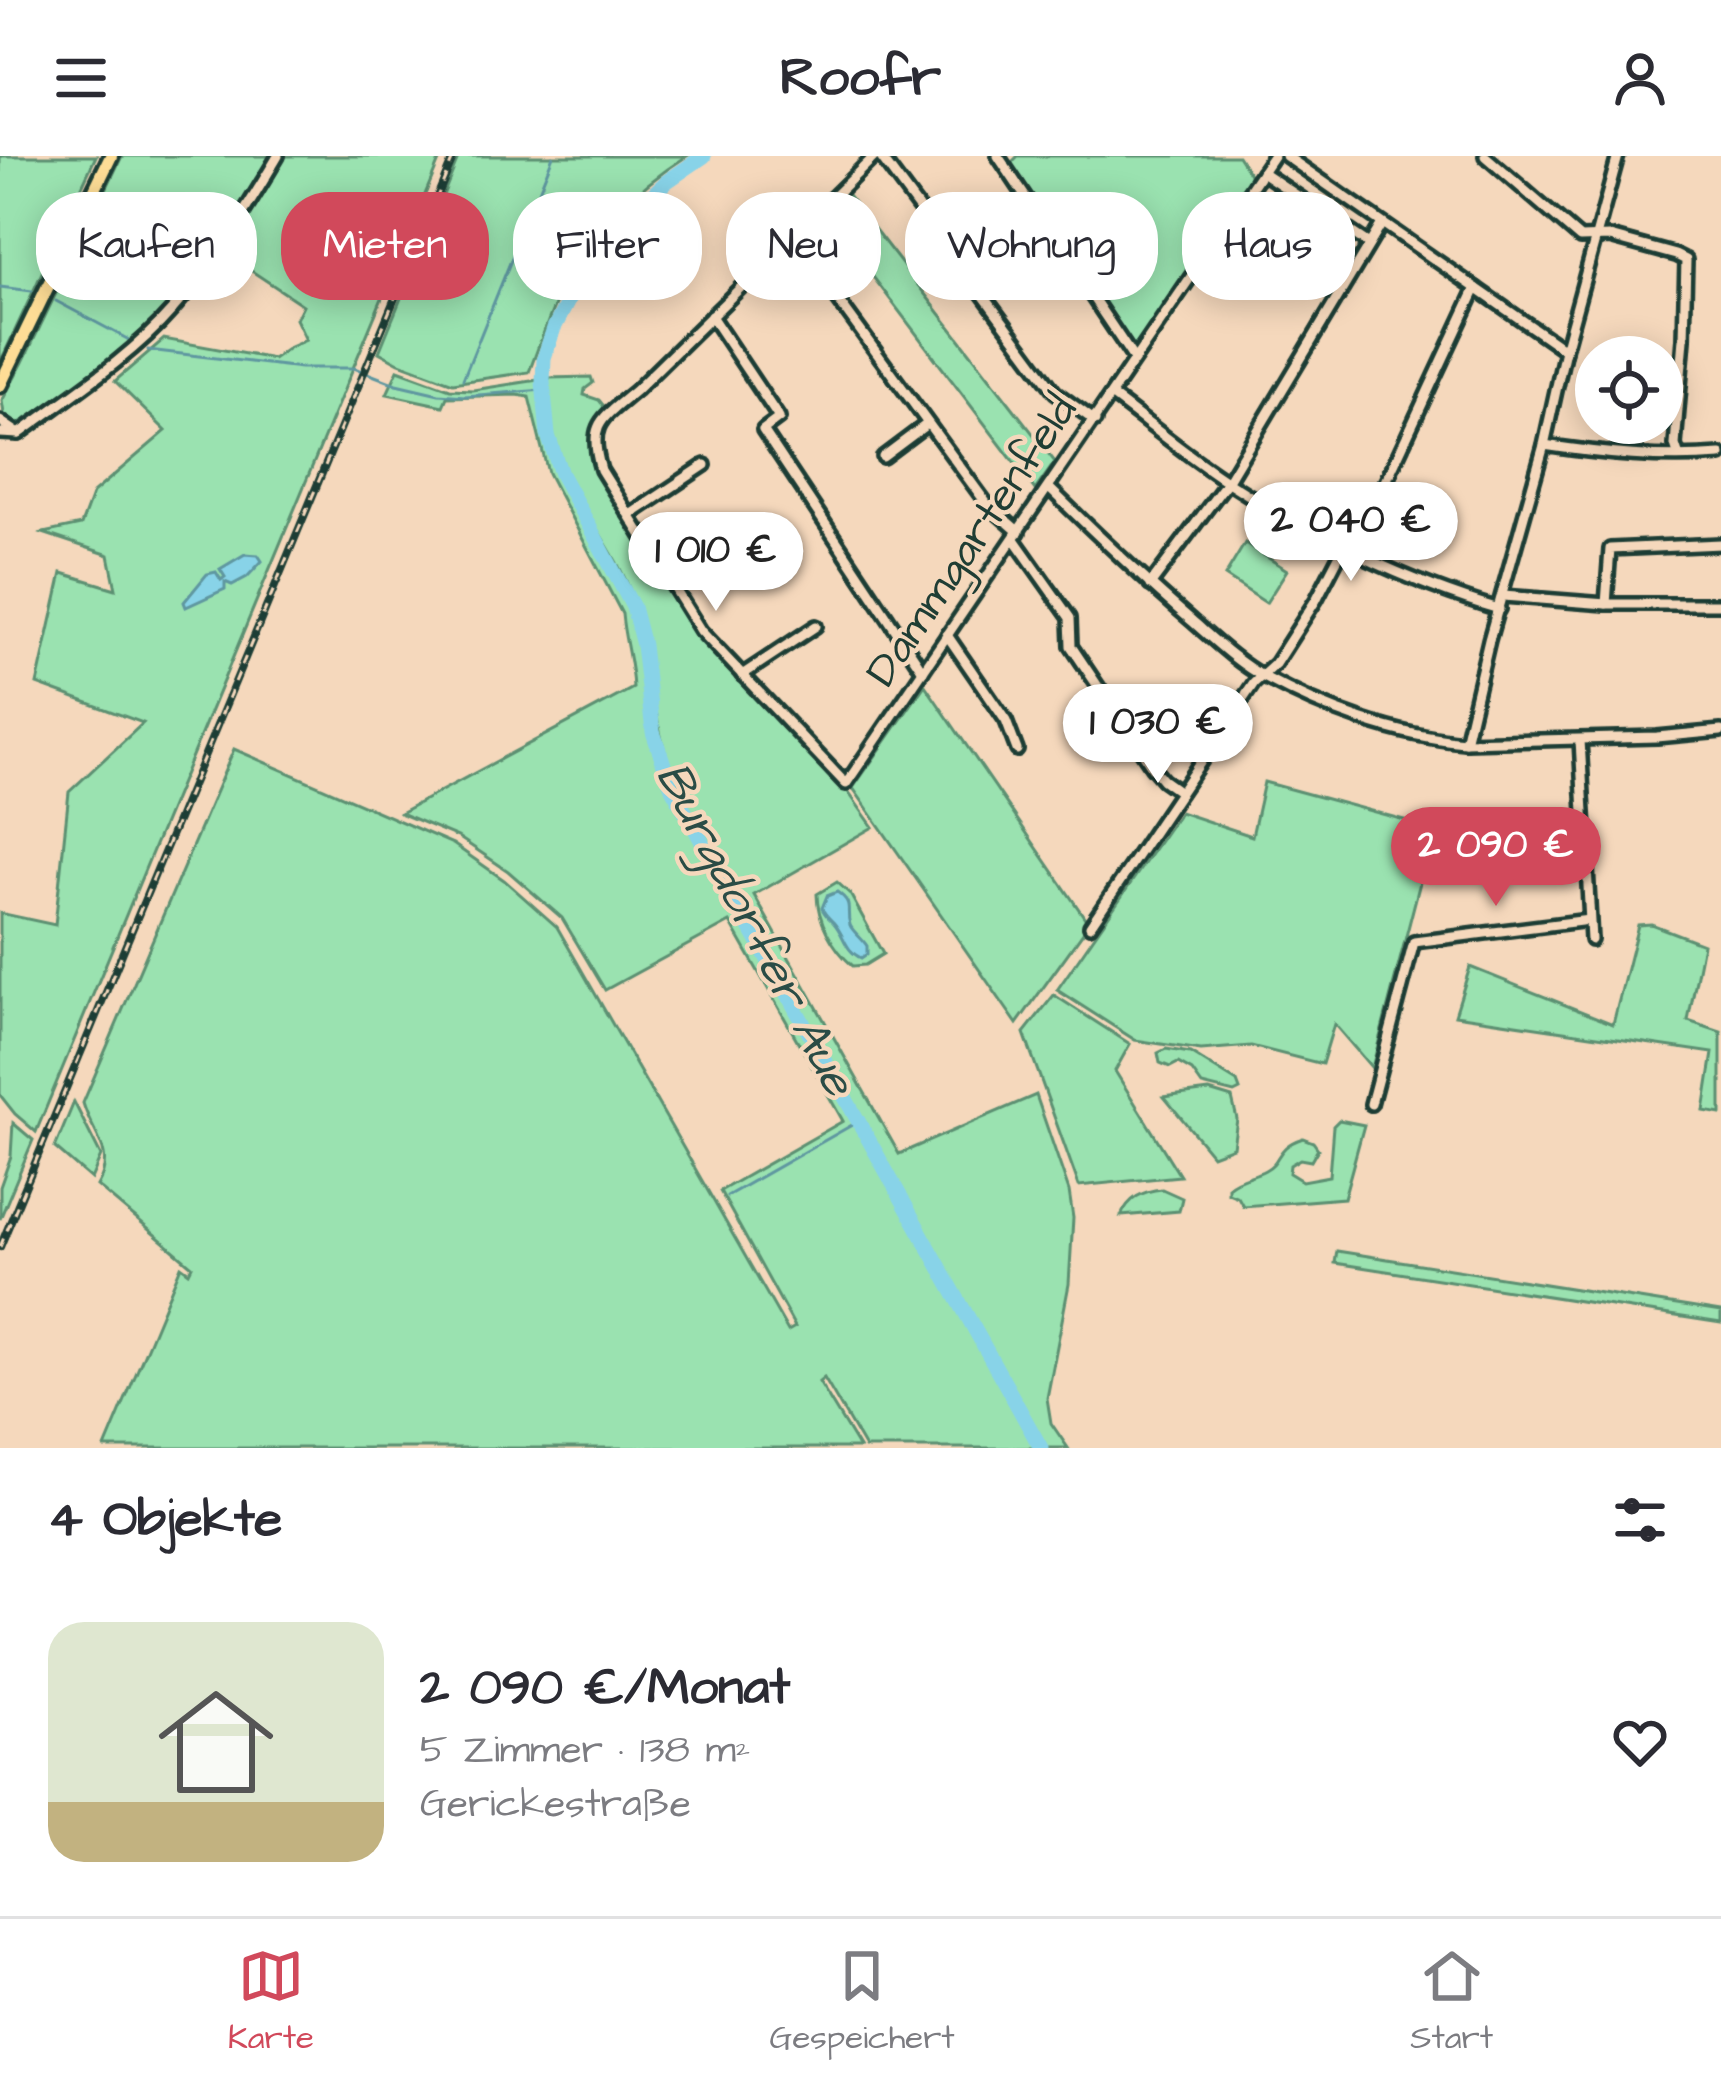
<!DOCTYPE html>
<html lang="de">
<meta charset="utf-8">
<style>
body{margin:0;font-family:"Architects Daughter",sans-serif;background:#f2f2f3;color:#2b2b33;height:100vh;display:flex;flex-direction:column;font-size:45px;white-space:nowrap}
*{box-sizing:border-box;margin:0}
p{font-size:39px;color:#7c7c81}
.icon{flex:none;width:66px;height:66px;fill:none;stroke:currentColor;stroke-width:2;stroke-linecap:round;stroke-linejoin:round}
.map{position:relative;height:1292px;overflow:hidden}
.side{display:flex;flex-direction:column;background:#fff;flex:1}
.side>*{flex:none}
.hud{position:absolute;left:36px;top:36px;width:1650px;height:108px;display:flex;gap:24px}
.buttons{position:absolute;left:1575px;top:180px;display:grid;gap:24px}
.buttons a{display:grid;place-items:center;width:108px;height:108px;border-radius:50%;background:#fff;box-shadow:0 6px 30px #0003;font-size:60px}
.price{position:absolute;translate:-50% -102px;padding:0 27px;border-radius:42px;background:#fff;color:#222;font-size:39px;line-height:78px;filter:drop-shadow(0 3px 6px #0008)}
.price::after{content:'';position:absolute;left:50%;top:72px;width:36px;height:27px;margin-left:-18px;background:inherit;clip-path:polygon(0 0,100% 0,50% 100%)}
.price.active{background:#d1495b;color:#fff}
ul{padding:0;list-style:none}
li{display:flex;align-items:center;gap:36px;height:300px;padding:0 48px}
li span{display:grid;place-items:center;flex:none;width:336px;height:240px;border-radius:36px;color:#555}
li>.icon{margin-inline-start:auto}
span .icon{width:144px;height:144px;fill:#fffc;stroke-width:1}
li b{font-size:51px}
h2{display:flex;justify-content:space-between;align-items:center;height:144px;padding:0 48px;font-size:51px}
.chip{padding:0 42px;border-radius:48px;background:#fff;box-shadow:0 6px 30px #0003;font-size:42px;line-height:108px}
.chip.active{background:#d1495b;color:#fff}
header{display:flex;justify-content:space-between;align-items:center;height:156px;padding:0 48px;background:#fff;font-size:54px;font-weight:700}
.tab-bar{display:flex;justify-content:space-around;align-items:center;height:168px;border-top:3px solid #e1e1e2;background:#fff;font-size:33px;color:#7c7c81}
.tab-bar a{display:grid;justify-items:center;gap:6px}
.tab-bar .active{color:#d1495b}
.map>svg:first-child{display:block}
.green{fill:#9ae2b0;stroke:#5c9072;stroke-width:3}
.water{fill:#88d3e8;stroke:#5e97a0;stroke-width:3}
.lines{fill:none;stroke-linecap:round;stroke-linejoin:round}
.stream{stroke:#5e97a0;stroke-width:3}
.river{stroke:#88d3e8;stroke-width:15}
.minor-casing{stroke:#1f3d34;stroke-width:18}
.major-casing{stroke:#1f3d34;stroke-width:21}
.minor{stroke:#f5d8bc;stroke-width:9}
.major{stroke:#fedd96;stroke-width:12}
.rail-casing{stroke:#1f3d34;stroke-width:8}
.rail{stroke:#f5d8bc;stroke-width:3;stroke-dasharray:9;stroke-linecap:butt}
.labels{text-anchor:middle;dominant-baseline:central;stroke-width:9;stroke-linejoin:round;paint-order:stroke}
.street-label{font-size:45px;fill:#1f3d34;stroke:#f5d8bc}
.water-label{font-size:48px;font-style:italic;fill:#2a4c46;stroke:#f5d8bc}
</style>
<header><svg class="icon" aria-label="menu" viewBox="0 0 24 24"><path d="M4 6h16M4 12h16M4 18h16"/></svg>Roofr<svg class="icon" aria-label="person" viewBox="0 0 24 24"><circle cx="12" cy="8" r="4"/><path d="M4 21q1-7 8-7t8 7"/></svg></header>
<div class="map">
<svg width="1721" height="1292" viewBox="0 0 1721 1292">
<rect width="100%" height="100%" fill="#f5d8bc"/>
<filter id="ink" filterUnits="userSpaceOnUse"><feTurbulence type="fractalNoise" baseFrequency=".00833" numOctaves="2"/><feDisplacementMap in="SourceGraphic" scale="24" xChannelSelector="R" yChannelSelector="G"/><feConvolveMatrix kernelMatrix="1 2 1 2 8 2 1 2 1" color-interpolation-filters="sRGB"/></filter>
<g filter="url(#ink)">
<g class="green">
<polygon points="0,0 96,0 0,207"/>
<path d="M122,0H271C252,32 235,67 213,97C162,169 88,223 15,270L5,264L2,245L23,206Z"/>
<polygon points="283,0 441,0 36,976 15,958 0,939 0,757 55,769 69,636 143,567 37,528 62,417 116,433 109,399 43,377 81,369 93,337 166,275 115,225 164,183 273,203 290,191 306,184 296,163 303,149 226,98"/>
<path d="M459,0H687C635,33 586,80 560,137C548,162 539,190 529,216L453,227L399,207L379,196Z"/>
<polygon points="1018,0 1238,0 1251,20 1133,195 1009,9"/>
<polygon points="845,35 1055,306 1035,334 823,55"/>
<path d="M398,214L450,233L473,234L538,224L544,279L558,318L630,453L639,488L650,577L670,634L1038,1292H865L824,1222L819,1226L859,1292H105L181,1110L189,1116L192,1110L97,1030C117,995 92,979 83,947L234,593L453,688L504,724L557,771L788,1175L795,1171L720,1035L843,965L730,766L605,834L562,762L508,715L458,681L400,657L633,532C632,506 624,483 622,458L548,317L529,241L517,239L447,241L443,250L387,238Z"/>
<path d="M591,221L593,227L585,233L584,239L599,244L607,254C592,273 588,284 595,309L698,478L742,527L831,612L873,671L754,739L899,998L1036,939L1069,1035L1073,1062L1069,1128L1047,1242L1051,1267L1068,1292H1047C968,1152 890,1012 811,871C766,790 716,709 676,624C648,565 656,499 632,439C615,394 582,356 563,311C551,284 550,252 547,222Z"/>
<polygon points="1245,387 1287,414 1266,447 1225,420"/>
<polygon points="925,529 1089,768 1017,868 853,632"/>
<polygon points="1264,626 1434,672 1372,912 1334,868 1322,908 1251,890 1201,894 1135,884 1057,834 1180,656 1252,680"/>
<path d="M837,726L850,738L883,798L865,809L853,810C833,793 817,764 817,738Z"/>
<polygon points="1651,768 1703,788 1688,865 1721,876 1721,958 1704,955 1713,897 1455,859 1470,811 1613,868 1638,769"/>
<polygon points="1054,839 1130,888 1115,915 1180,1020 1079,1030 1024,877"/>
<polygon points="1166,893 1190,897 1237,926 1240,934 1234,937 1202,929 1192,915 1178,907 1170,911 1160,907 1158,897"/>
<polygon points="1209,935 1232,942 1237,963 1233,991 1212,999 1164,941"/>
<polygon points="74,946 101,1000 91,1023 55,992"/>
<path d="M1339,964L1364,969L1344,1042L1243,1050L1238,1041L1228,1037V1031C1239,1021 1252,1021 1265,1014C1283,1005 1273,992 1303,982L1313,986L1318,993L1311,1005L1300,1003L1290,1009L1289,1017L1302,1025L1329,1020L1333,970Z"/>
<polygon points="13,967 33,984 0,1063 0,1031 11,1000"/>
<path d="M1162,1033L1182,1042L1179,1055L1121,1060C1129,1042 1142,1035 1162,1033Z"/>
<polygon points="1337,1095 1721,1156 1721,1167 1335,1107"/>
</g>
<g class="water">
<polygon points="245,398 258,399 262,405 247,421 232,429 225,426 225,433 186,451 184,446 207,418 216,416 221,424 225,421 220,413"/>
<path d="M837,736C855,748 845,754 850,769C852,775 863,783 867,790V798L861,802C844,794 845,779 833,766C829,762 824,758 822,752L827,740Z"/>
</g>
<g class="lines">
<g class="stream">
<polyline points="0,131 32,135"/>
<polyline points="56,145 131,185"/>
<polyline points="148,194 301,212 354,212 396,228 439,238 465,240 544,234"/>
<polyline points="463,223 553,0"/>
<polyline points="727,1040 859,965"/>
</g>
<polyline class="river" points="704,0 666,26 636,54 605,87 583,116 554,172 544,202 543,226 548,279 561,318 633,451 643,489 653,576 672,632 1041,1292"/>
<g class="minor-casing">
<g id="minor">
<path d="M875,0L636,234C602,263 587,267 601,314L701,475L846,628L1273,0"/>
<polyline points="880,0 1055,236 1095,265"/>
<polyline points="998,0 1134,203"/>
<polyline points="1286,0 1565,194"/>
<polyline points="1485,0 1580,82 1610,81 1676,99 1686,104 1684,183 1675,289 1678,298"/>
<polyline points="1262,16 1369,88"/>
<polyline points="792,81 987,348 1019,376"/>
<polyline points="711,160 779,262 763,274 923,515"/>
<path d="M1112,240C1151,269 1190,302 1231,328C1309,379 1410,427 1499,453"/>
<polyline points="0,265 19,278"/>
<path d="M0,277L19,278C70,240 131,201 172,154C214,107 246,54 278,0"/>
<path d="M1544,289C1603,298 1662,304 1721,299"/>
<polyline points="883,301 927,268"/>
<path d="M1049,332C1095,377 1142,422 1191,464C1214,484 1238,507 1264,521C1325,554 1396,580 1465,586L1657,581L1721,575"/>
<polyline points="630,359 705,309"/>
<polyline points="1014,383 1070,462 1071,490 1152,611 1163,624 1180,636"/>
<polyline points="1354,394 1476,132"/>
<polyline points="1150,429 1227,326 1381,69"/>
<polyline points="1503,440 1606,448 1721,448"/>
<polyline points="1606,448 1610,393 1721,388"/>
<polyline points="947,479 1006,565 1017,594"/>
<polyline points="742,519 816,470"/>
<polyline points="1580,584 1591,784"/>
<polyline points="1465,586 1489,484 1544,289 1565,194 1618,0"/>
<polyline points="1090,770 1254,527 1275,508 1316,444 1344,390"/>
<polyline points="1371,948 1414,786 1589,764"/>
</g>
</g>
<g class="major-casing">
<polyline id="major" points="0,229 111,0"/>
</g>
<use href="#minor" class="minor"/>
<use href="#major" class="major"/>
<g class="rail-casing">
<polyline id="rail" points="0,1091 454,0"/>
</g>
<use href="#rail" class="rail"/>
</g>
</g>
<g class="labels">
<g class="street-label">
<text transform="translate(972 385) rotate(-56)">Dammgartenfeld</text>
</g>
<g class="water-label">
<text transform="translate(755 773) rotate(62)">Burgdorfer Aue</text>
</g>
</g>
</svg>
<div class="buttons">
<a><svg class="icon" aria-label="locate" viewBox="0 0 24 24"><circle cx="12" cy="12" r="6"/><path d="M12 2v4M12 18v4M2 12h4M18 12h4"/></svg></a>
</div>
<b class="price" style="left:1351px;top:428px">2 040 €</b>
<b class="price" style="left:716px;top:458px">1 010 €</b>
<b class="price" style="left:1158px;top:630px">1 030 €</b>
<b class="price active" style="left:1496px;top:753px">2 090 €</b>
<div class="hud">
<a class="chip">Kaufen</a>
<a class="chip active">Mieten</a>
<a class="chip">Filter</a>
<a class="chip">Neu</a>
<a class="chip">Wohnung</a>
<a class="chip">Haus</a>
</div>
</div>
<section class="side">
<h2>4 Objekte<svg class="icon" aria-label="filters" viewBox="0 0 24 24"><path d="M4 7h16M4 17h16"/><circle cx="9" cy="7" r="2"/><circle cx="15" cy="17" r="2"/></svg></h2>
<ul>
<li><span style="background:linear-gradient(#dfe7d0 75%,#c2b280 0)"><svg class="icon" aria-label="home" viewBox="0 0 24 24"><path d="M3 11l9-7 9 7M6 9v11h12V9"/></svg></span><div><b>2 090 €/Monat</b><p>5 Zimmer · 138 m²</p><p>Gerickestraße</p></div><svg class="icon" aria-label="heart" viewBox="0 0 24 24"><path d="M12 20l-8-8c-3-5 5-10 8-4 3-6 11-1 8 4z"/></svg></li>
</ul>
</section>
<nav class="tab-bar">
<a class="active"><svg class="icon" aria-label="map" viewBox="0 0 24 24"><path d="M3 6l6-2 6 2 6-2v14l-6 2-6-2-6 2zM9 4v14M15 6v14"/></svg>Karte</a>
<a><svg class="icon" aria-label="saved" viewBox="0 0 24 24"><path d="M7 4h10v16l-5-4-5 4z"/></svg>Gespeichert</a>
<a><svg class="icon" aria-label="home" viewBox="0 0 24 24"><path d="M3 11l9-7 9 7M6 9v11h12V9"/></svg>Start</a>
</nav>
